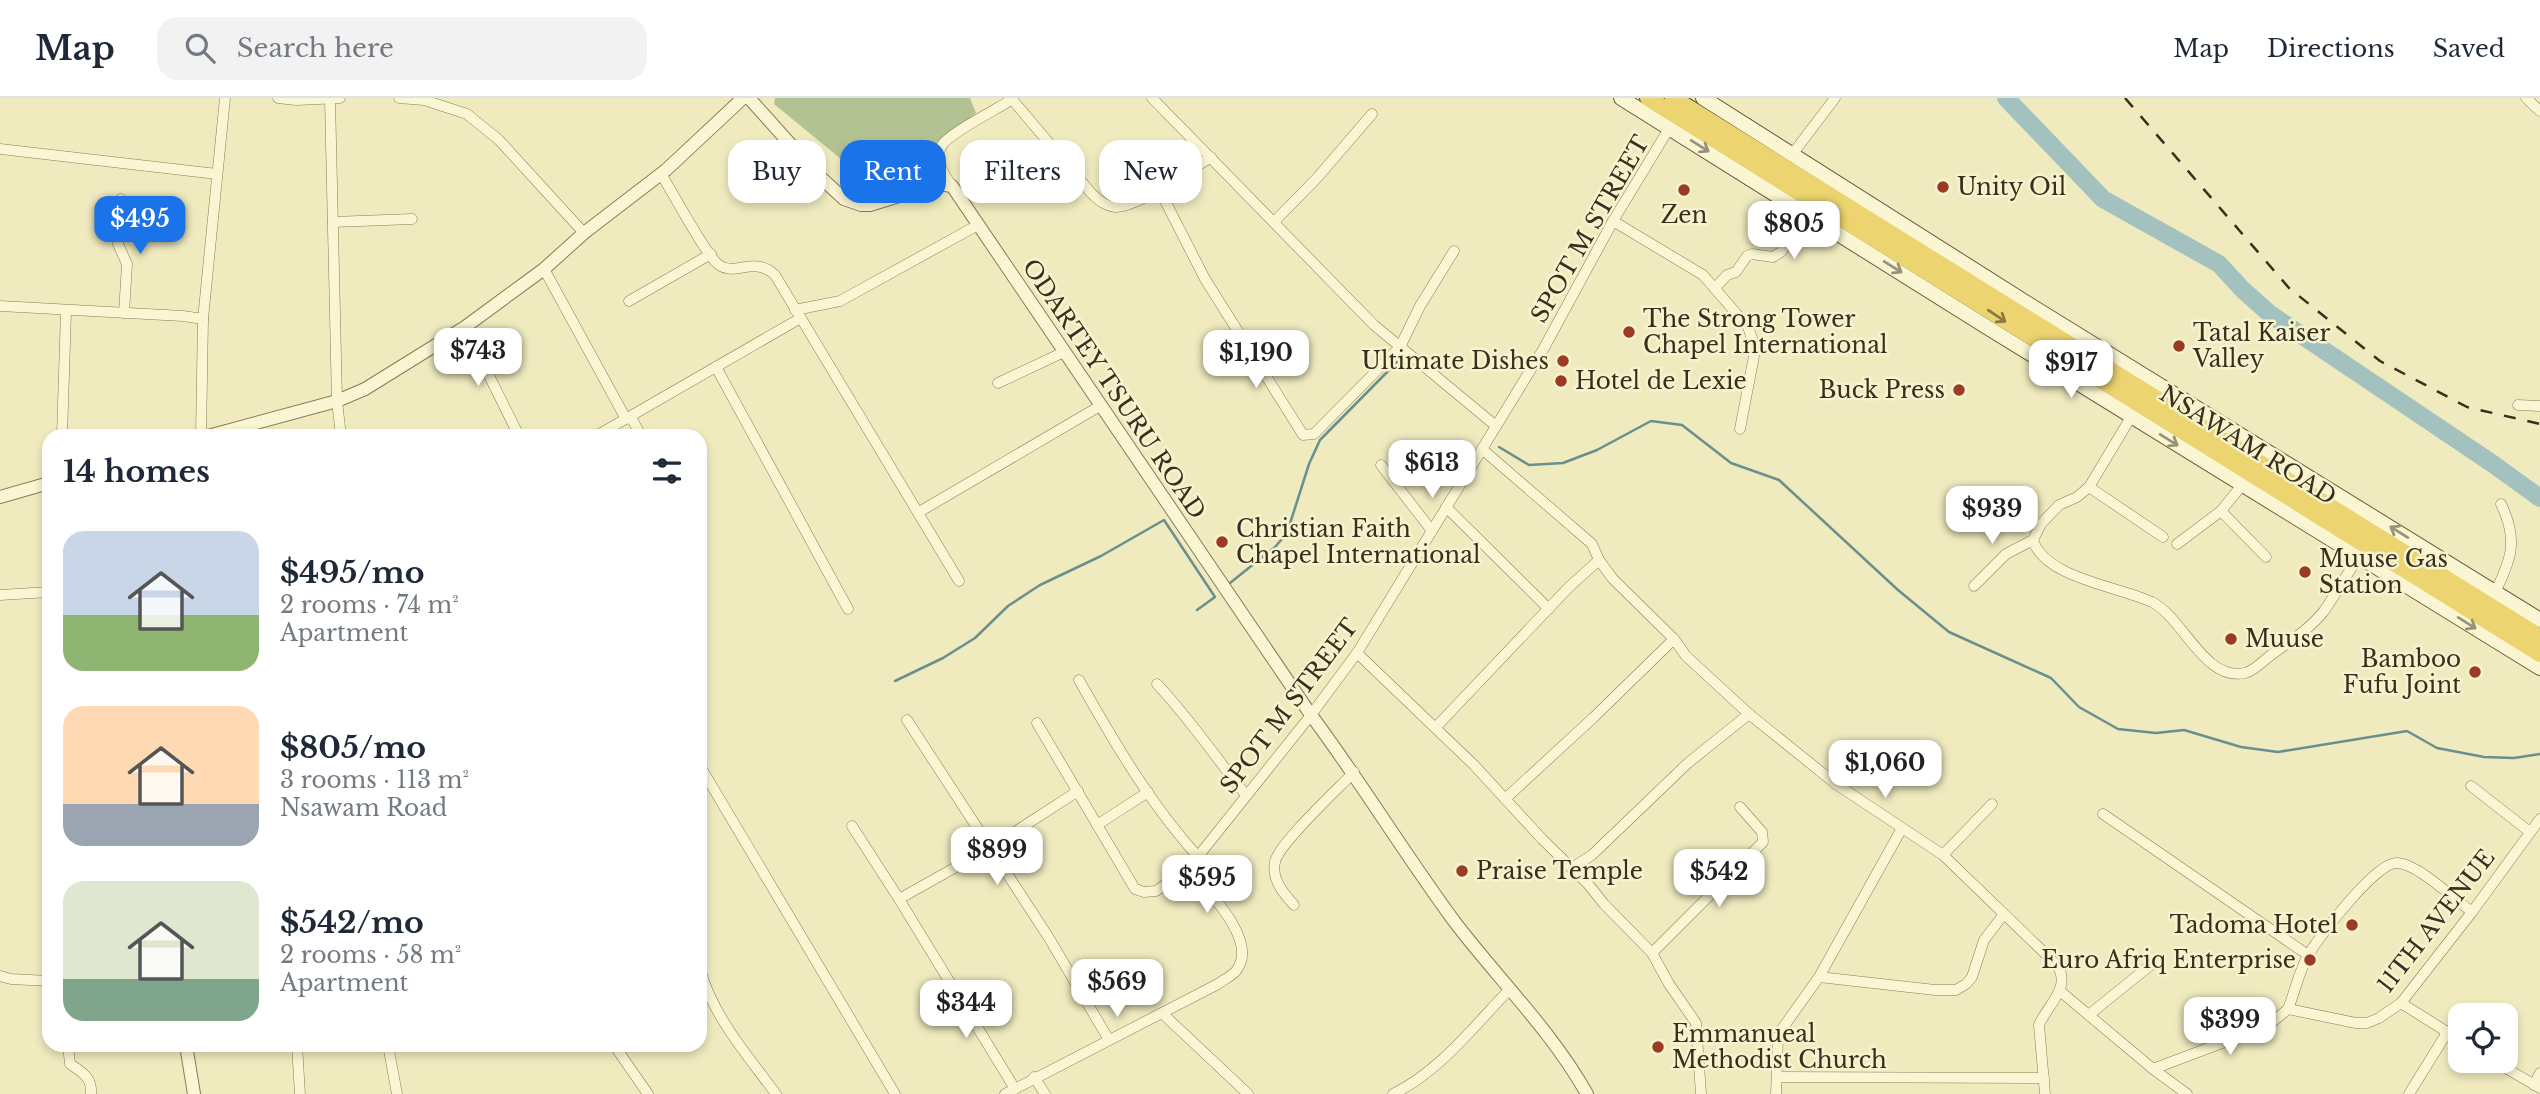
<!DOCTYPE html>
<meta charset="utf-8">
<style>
body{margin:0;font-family:"Libre Baskerville",serif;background:#f2f2f3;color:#1f2937;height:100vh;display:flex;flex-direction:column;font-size:26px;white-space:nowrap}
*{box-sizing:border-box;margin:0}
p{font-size:23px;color:#747a83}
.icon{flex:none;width:38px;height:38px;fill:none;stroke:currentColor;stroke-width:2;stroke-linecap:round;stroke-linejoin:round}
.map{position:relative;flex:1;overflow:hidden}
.panel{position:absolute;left:42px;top:331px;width:665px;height:623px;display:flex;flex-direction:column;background:#fff;border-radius:21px;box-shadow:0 4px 10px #0003}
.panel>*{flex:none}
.banner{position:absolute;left:728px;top:42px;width:665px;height:63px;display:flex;gap:14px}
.fabs{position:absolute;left:2448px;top:905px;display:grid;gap:14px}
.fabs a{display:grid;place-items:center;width:70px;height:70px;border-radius:14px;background:#fff;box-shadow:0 4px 10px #0003;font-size:35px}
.price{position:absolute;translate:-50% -60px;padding:0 16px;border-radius:14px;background:#fff;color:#222;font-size:23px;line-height:46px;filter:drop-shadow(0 2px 4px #0008)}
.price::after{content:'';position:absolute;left:50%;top:42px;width:21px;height:16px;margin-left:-10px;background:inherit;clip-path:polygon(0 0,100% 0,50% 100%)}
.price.selected{background:#1a73e8;color:#fff}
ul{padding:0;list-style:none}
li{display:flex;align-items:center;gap:21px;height:175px;padding:0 21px}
li span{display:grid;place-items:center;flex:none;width:196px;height:140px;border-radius:21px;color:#555}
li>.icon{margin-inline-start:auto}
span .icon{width:84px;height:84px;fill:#fffc;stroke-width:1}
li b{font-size:30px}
h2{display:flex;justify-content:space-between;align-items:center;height:84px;padding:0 21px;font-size:30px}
.chip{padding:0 24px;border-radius:21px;background:#fff;box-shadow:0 4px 10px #0003;font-size:24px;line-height:63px}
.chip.selected{background:#1a73e8;color:#fff}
header{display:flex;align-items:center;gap:42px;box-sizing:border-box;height:98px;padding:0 35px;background:#fff;border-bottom:2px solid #e0e1e3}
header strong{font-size:33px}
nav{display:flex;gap:38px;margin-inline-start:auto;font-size:24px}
.search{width:490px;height:63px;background:#f2f2f3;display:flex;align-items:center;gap:18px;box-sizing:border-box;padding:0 24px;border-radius:21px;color:#747a83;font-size:26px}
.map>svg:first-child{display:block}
.cemetery{fill:#b3c293}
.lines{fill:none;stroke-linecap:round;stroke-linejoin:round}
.stream{stroke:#698f8e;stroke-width:2.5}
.river{stroke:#a3c1be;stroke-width:18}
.minor-casing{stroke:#897c57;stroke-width:11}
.tertiary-casing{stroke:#897c57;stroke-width:14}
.secondary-casing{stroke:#6b5c3a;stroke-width:16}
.trunk-casing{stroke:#56482b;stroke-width:18}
.minor{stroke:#faf6d3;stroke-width:10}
.tertiary{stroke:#faf6d3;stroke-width:12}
.secondary{stroke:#faf6d3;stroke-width:14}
.trunk{stroke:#ecd470;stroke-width:16}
.rail{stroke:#382f1c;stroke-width:2.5;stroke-dasharray:12 12;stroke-linecap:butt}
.oneway{stroke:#999278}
.oneway2{stroke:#897942}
.poi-dot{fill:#9b3b24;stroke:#f7f3cf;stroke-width:2.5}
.labels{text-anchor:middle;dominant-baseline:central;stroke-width:5;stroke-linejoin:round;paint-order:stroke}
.poi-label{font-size:23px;fill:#382f1c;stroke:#f7f3cf;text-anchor:start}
.street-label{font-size:23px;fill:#382f1c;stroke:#f7f3cf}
</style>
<header>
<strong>Map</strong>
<div class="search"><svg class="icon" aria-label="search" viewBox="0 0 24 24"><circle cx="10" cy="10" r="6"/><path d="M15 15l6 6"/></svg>Search here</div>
<nav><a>Map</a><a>Directions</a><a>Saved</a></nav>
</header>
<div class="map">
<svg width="2540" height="996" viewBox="0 0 2540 996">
<rect width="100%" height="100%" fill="#f0ebbf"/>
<polygon class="cemetery" points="775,0 970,0 976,15 880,93 774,6"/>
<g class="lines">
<g class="stream">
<polyline points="1499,349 1529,367 1563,365 1597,352 1651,323 1682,327 1731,365 1779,382 1898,492 1949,534 2051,580 2079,609 2118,631 2156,635 2184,632 2241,649 2278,654 2407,633 2437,650 2484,659 2514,660 2540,656"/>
<polyline points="1230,485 1275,449 1287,435 1309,366 1320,342 1397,264"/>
<polyline points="895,583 943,560 975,540 1008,508 1040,487 1101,458 1164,422 1215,499 1197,512"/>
</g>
<polyline class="river" points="2006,0 2103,101 2219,166 2243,192 2270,216 2493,366 2540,400"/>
<g class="minor-casing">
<g id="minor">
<polyline points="278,0 296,2 340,0"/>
<polyline points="399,0 424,2 467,16 499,42 584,135"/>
<path d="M1011,0L1092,96C1099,102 1105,108 1115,109C1137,110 1190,72 1211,59"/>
<polyline points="1152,0 1374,227 1496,328"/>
<polyline points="2526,0 2540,13"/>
<polyline points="330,1 337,303 341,338"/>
<polyline points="0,51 217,76"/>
<polyline points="1791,58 1835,0"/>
<path d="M661,76C672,93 706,158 719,167C737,179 753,157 775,177L959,483"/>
<path d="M952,88C944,77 934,62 942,47C950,35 997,11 1011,2"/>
<polyline points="1159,91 1205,181 1303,337 1314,336 1400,249 1420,208 1454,153"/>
<polyline points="121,101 118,146 127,166 124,215"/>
<polyline points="1613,123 1703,177 1748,229 1753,243 1754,258 1740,331"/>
<polyline points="333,124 412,121"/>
<polyline points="1274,124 1317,80 1372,16"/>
<polyline points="544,171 626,321"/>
<polyline points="1715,190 1727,177 1736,174 1747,158 1752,156 1773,159 1781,154 1808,117"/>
<polyline points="629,203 711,156"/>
<polyline points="0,208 183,218 203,221"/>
<polyline points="795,212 840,203 978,127"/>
<polyline points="465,229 519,338"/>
<polyline points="716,269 848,511"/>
<polyline points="998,285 1064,254"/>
<polyline points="2518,307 2540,308"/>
<polyline points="631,319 641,338"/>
<polyline points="62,338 66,213"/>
<polyline points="201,338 203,221 225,0"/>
<polyline points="596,338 799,221"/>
<polyline points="1482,351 1592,446 1599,462"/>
<polyline points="1381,367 1432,433"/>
<polyline points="2089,389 2163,439"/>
<polyline points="1446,409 1549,511"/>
<polyline points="2221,413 2266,459"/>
<polyline points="919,414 1100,308"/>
<path d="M2033,442C2044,480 2121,489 2152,504C2184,521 2205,584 2245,575C2254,573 2263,563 2271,557C2289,544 2310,531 2324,513C2336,496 2347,477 2358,459"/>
<polyline points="2177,446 2221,413 2242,387"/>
<polyline points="1974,488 2006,456 2033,442 2041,426 2059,407 2077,399 2089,389 2131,319"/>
<path d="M2495,494C2512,461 2518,441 2501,406"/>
<polyline points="0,497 49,494"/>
<polyline points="1357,555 1474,667 1542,741 1588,786 1604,806 1652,855 1669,886 1696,925 1701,996"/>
<path d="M1079,582C1114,644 1150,706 1199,760"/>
<path d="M1157,586C1190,621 1216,660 1246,697"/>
<polyline points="907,622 1049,840 1109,942"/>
<polyline points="1037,625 1135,791 1144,794 1156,793 1188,771 1311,617 1357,555 1544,250 1613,123 1670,29"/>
<path d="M1436,629L1569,489L1599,462L1613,481L1674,541L1686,558L1749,616L1836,686L1943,757L2057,867C2072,890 2047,907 2039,927L2045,996"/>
<polyline points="700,668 895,996"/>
<polyline points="2471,688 2530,734"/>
<polyline points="1505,701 1593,620 1674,541"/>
<polyline points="2103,716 2308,857"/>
<polyline points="1097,727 1148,694"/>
<polyline points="852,728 899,801"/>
<polyline points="1943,757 1992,706"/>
<polyline points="1572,770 1592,757 1688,665 1749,616"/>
<path d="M1294,807C1284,796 1271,781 1275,764C1278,746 1339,690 1354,674"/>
<polyline points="1652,855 1763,744 1762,734 1740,709"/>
<path d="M700,871C712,917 748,958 776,996"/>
<polyline points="0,878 11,881 49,883"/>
<polyline points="1819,879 1935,892 1956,892 1966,886 1972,879 1984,842 2004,816"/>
<polyline points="2060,893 2153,971 2187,996"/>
<polyline points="2401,905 2460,942"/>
<path d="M2288,911C2295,894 2299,872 2309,856C2320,837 2376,765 2396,765C2416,764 2455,802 2472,814"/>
<polyline points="1162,915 1248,996"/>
<polyline points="2090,916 2158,861"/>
<path d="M68,947L70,966C83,975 92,979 91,996"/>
<polyline points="297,947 300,996"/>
<polyline points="388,947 397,996"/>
<polyline points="614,947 648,996"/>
<polyline points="2492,962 2540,990"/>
<polyline points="2153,971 2256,932 2270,926 2288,911 2356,925 2367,925 2379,920 2401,905 2472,814 2540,721"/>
<polyline points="1034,979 1045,996"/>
<polyline points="1777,979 2044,980"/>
<polyline points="2534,987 2540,975"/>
<polyline points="1015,991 899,801 990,750 1078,693"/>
<path d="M1005,996L1218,886C1223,882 1232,878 1236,873C1260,843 1207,792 1188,771"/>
<path d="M1393,996C1439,974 1474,928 1509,892"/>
<polyline points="1776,996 1778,939 1782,931 1819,879 1901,732"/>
<polyline points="2409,996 2448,933"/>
</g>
</g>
<g class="tertiary-casing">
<g id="tertiary">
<path d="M749,0L818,77L844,101L861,107H870L938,86L952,88L1311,617C1361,684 1404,755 1454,823C1498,881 1551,932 1587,996"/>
<polyline points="208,338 337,303 365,291 465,229 544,171 584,135 666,72 743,0"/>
<polyline points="0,399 49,385"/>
<polyline points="186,947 194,996"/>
</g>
</g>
<g class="secondary-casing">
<g id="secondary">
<polyline points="1621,0 1990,231 2540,570"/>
<polyline points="1703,0 2025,204 2540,522"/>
</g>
</g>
<g class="trunk-casing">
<g id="trunk">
<polyline points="1648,0 2540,556"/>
<polyline points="1673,0 2540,539"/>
</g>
</g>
<use href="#minor" class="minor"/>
<use href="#tertiary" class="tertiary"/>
<use href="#secondary" class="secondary"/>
<use href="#trunk" class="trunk"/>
<polyline class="rail" points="2125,0 2289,190 2380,263 2467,309 2540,326"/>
</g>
<defs><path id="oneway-shaft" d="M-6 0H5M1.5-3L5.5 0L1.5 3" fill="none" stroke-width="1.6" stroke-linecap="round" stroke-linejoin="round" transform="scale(1.75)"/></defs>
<g class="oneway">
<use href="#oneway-shaft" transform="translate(1700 48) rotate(32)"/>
<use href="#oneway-shaft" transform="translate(1893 169) rotate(32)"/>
<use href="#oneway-shaft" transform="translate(2169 342) rotate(32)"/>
<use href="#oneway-shaft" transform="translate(2399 434) rotate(-148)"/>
<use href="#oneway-shaft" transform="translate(2467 525) rotate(32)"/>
</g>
<use class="oneway2" href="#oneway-shaft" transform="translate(1997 218) rotate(34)"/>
<g class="poi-dot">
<circle cx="1943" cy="89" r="7"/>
<circle cx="1684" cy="92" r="7"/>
<circle cx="1629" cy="234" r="7"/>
<circle cx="2179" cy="248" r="7"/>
<circle cx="1563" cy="263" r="7"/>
<circle cx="1561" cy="283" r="7"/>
<circle cx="1959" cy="292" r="7"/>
<circle cx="1222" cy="444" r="7"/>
<circle cx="2305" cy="474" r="7"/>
<circle cx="2231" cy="541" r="7"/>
<circle cx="2475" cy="574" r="7"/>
<circle cx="1462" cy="773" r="7"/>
<circle cx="2352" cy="827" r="7"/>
<circle cx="2310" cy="862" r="7"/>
<circle cx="1658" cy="949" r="7"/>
</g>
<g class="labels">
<g class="poi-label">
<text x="1957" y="89">Unity Oil</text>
<text x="1684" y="117" text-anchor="middle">Zen</text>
<text x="1643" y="221">The Strong Tower<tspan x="1643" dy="26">Chapel International</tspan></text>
<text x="2193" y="235">Tatal Kaiser<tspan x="2193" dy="26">Valley</tspan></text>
<text x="1549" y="263" text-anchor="end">Ultimate Dishes</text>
<text x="1575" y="283">Hotel de Lexie</text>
<text x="1945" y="292" text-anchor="end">Buck Press</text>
<text x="1236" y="431">Christian Faith<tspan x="1236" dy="26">Chapel International</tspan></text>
<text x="2319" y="461">Muuse Gas<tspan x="2319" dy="26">Station</tspan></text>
<text x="2245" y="541">Muuse</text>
<text x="2461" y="561" text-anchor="end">Bamboo<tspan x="2461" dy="26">Fufu Joint</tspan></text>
<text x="1476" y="773">Praise Temple</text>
<text x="2338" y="827" text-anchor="end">Tadoma Hotel</text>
<text x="2296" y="862" text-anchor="end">Euro Afriq Enterprise</text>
<text x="1672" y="936">Emmanueal<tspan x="1672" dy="26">Methodist Church</tspan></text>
</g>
<g class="street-label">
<text transform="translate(1590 131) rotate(-60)">SPOT M STREET</text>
<text transform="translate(1114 291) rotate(56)">ODARTEY TSURU ROAD</text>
<text transform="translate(2248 347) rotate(32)">NSAWAM ROAD</text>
<text transform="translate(1289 608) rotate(-53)">SPOT M STREET</text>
<text transform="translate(2436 823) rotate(-52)">11TH AVENUE</text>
</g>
</g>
</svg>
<div class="fabs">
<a><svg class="icon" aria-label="locate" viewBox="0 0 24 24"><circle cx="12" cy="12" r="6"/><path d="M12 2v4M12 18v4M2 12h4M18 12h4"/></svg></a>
</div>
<b class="price selected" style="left:140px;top:158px">$495</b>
<b class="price" style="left:1794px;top:163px">$805</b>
<b class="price" style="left:478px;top:290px">$743</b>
<b class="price" style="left:1256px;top:292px">$1,190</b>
<b class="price" style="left:2071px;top:302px">$917</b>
<b class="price" style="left:1432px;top:402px">$613</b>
<b class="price" style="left:1992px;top:448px">$939</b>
<b class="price" style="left:1885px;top:702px">$1,060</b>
<b class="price" style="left:997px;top:789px">$899</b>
<b class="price" style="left:1719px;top:811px">$542</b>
<b class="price" style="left:1207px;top:817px">$595</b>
<b class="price" style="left:1117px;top:921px">$569</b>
<b class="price" style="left:966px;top:942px">$344</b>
<b class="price" style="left:2230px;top:959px">$399</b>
<div class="banner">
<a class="chip">Buy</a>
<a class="chip selected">Rent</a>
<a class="chip">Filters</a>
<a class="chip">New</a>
</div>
<section class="panel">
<h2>14 homes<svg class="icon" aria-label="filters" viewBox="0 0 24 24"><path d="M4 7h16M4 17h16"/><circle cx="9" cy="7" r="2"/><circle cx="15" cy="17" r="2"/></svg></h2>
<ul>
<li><span style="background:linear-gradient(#c9d6e8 60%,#8fb573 0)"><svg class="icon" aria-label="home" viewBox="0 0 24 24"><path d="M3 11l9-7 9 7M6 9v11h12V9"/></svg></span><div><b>$495/mo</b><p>2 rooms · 74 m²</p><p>Apartment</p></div></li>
<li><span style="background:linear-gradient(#ffd9b3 70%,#9aa5b1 0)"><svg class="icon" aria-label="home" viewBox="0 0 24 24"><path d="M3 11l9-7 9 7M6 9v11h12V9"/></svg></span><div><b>$805/mo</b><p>3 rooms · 113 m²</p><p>Nsawam Road</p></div></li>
<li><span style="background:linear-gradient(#dfe7d0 70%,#7fa58c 0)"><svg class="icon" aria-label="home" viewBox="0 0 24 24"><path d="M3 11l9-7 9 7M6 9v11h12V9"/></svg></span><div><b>$542/mo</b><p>2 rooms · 58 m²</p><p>Apartment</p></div></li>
</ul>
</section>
</div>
